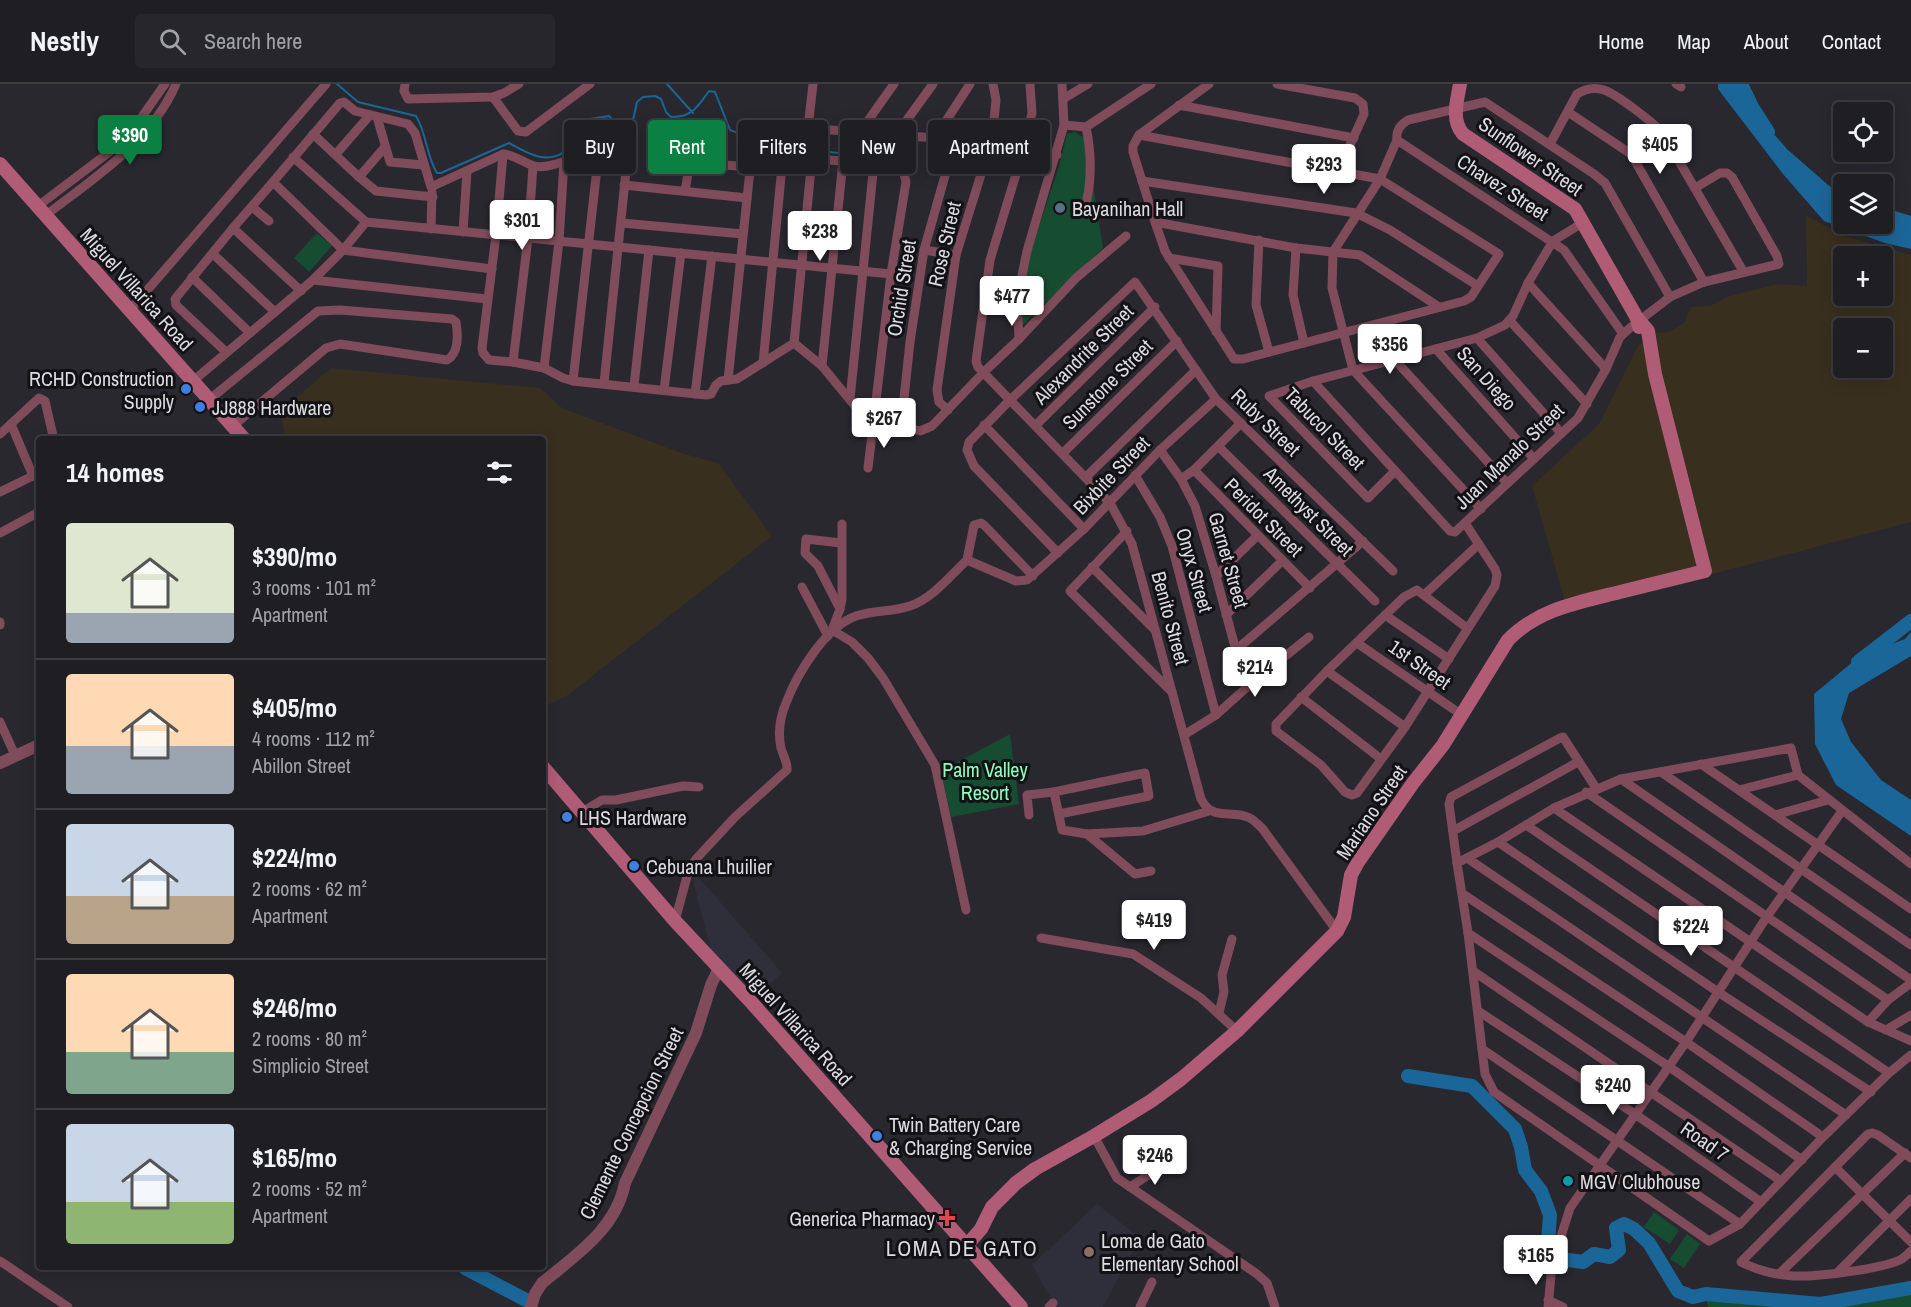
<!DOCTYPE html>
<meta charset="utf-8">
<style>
body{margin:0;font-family:"Archivo Narrow",sans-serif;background:#27272b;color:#f1f3f6;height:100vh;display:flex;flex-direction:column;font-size:22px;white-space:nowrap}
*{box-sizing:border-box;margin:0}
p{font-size:20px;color:#a1a2a6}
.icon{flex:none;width:33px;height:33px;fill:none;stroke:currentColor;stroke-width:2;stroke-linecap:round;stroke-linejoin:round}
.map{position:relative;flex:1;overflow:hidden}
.panel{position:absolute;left:36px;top:352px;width:510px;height:834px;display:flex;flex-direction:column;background:#1f1e23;border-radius:6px;box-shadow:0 3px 15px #0003,0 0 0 2px #3c3c41}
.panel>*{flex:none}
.guide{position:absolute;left:564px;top:36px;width:570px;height:54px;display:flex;gap:12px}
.tools{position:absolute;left:1833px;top:18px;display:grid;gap:12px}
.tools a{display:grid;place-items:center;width:60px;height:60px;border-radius:6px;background:#1f1e23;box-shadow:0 3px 15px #0003,0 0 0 2px #3c3c41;font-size:30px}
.price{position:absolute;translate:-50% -51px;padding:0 14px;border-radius:6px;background:#fff;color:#222;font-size:20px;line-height:39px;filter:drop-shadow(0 2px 3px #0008)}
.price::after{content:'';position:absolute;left:50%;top:36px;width:18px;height:14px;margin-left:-9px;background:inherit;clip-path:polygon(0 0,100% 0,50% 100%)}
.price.current{background:#0b8043;color:#fff}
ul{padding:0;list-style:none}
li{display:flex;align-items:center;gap:18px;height:150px;padding:0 30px}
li+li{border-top:2px solid #3c3c41}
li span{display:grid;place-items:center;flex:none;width:168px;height:120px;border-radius:6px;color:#555}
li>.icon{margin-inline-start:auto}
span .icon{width:72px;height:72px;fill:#fffc;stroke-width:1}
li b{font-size:26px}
h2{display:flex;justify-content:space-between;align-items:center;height:72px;padding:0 30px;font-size:26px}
.chip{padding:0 21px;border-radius:6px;background:#1f1e23;box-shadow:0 3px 15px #0003,0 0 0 2px #3c3c41;font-size:21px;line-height:54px}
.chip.current{background:#0b8043;color:#fff}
header{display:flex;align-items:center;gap:36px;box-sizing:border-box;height:84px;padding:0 30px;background:#1f1e23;border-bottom:2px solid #3c3c41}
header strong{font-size:28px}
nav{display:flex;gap:33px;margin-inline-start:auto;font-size:21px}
.search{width:420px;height:54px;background:#27272b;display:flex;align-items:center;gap:15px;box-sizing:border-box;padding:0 21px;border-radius:6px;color:#a1a2a6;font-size:22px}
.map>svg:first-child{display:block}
.built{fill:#2f2e3b}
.industrial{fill:#382f1f;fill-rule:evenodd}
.green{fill:#164c31}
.water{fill:#1b6698}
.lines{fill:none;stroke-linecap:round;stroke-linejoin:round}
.stream{stroke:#1b6698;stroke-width:2}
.river{stroke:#1b6698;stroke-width:14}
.minor{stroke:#804b5a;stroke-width:9}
.tertiary{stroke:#804b5a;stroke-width:12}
.secondary{stroke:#b05c76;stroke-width:14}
.service-dot{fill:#5c6f8a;stroke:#121114;stroke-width:2}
.shop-dot{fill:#3f7fe0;stroke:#121114;stroke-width:2}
.culture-dot{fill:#0f9aa8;stroke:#121114;stroke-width:2}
.health-dot{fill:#e0444e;stroke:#121114;stroke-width:2}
.education-dot{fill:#8d6e63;stroke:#121114;stroke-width:2}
.labels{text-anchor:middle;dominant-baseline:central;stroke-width:6;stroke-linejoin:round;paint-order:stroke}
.street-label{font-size:20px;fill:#dcdbe0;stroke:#121114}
.poi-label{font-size:20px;fill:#dcdbe0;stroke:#121114;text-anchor:start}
.park-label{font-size:20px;fill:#8cfdbe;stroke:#121114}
.quarter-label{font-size:22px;letter-spacing:1.5px;fill:#dcdbe0;stroke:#121114}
</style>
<header>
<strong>Nestly</strong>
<div class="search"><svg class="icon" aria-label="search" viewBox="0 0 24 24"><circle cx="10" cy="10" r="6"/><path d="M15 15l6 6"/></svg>Search here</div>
<nav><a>Home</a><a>Map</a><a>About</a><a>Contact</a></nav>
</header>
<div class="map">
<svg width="1911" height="1223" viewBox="0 0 1911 1223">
<rect width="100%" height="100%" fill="#29282f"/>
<g class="built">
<polygon points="693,787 782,889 751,916 712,870 694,801"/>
<polygon points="1097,1120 1140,1154 1103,1223 1056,1223 1032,1181"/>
</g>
<g class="industrial">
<path d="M1806,132L1845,152L1911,171V438L1568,528L1532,402L1600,339L1637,264L1650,249L1669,248L1685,238L1691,223L1710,222L1726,213L1777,200L1807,202ZM1844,172H1882V212H1844ZM1844,244H1882V284H1844Z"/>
<polygon points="331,284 540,304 562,324 681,369 718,379 772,452 568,611 543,623 543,356 286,355 280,327"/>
</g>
<g class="green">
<polygon points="1075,48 1086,55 1103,164 1020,244 1017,220 1031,167 1060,79 1067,50"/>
<polygon points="317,149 332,162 309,188 294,174"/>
<polygon points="1010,650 1019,720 951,733 941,687"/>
<polygon points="1654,1128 1679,1146 1670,1160 1644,1143"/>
<polygon points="1687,1150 1700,1160 1684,1184 1670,1175"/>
<polygon points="1911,1206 1911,1223 1708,1223 1706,1213 1818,1222"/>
</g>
<g class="water">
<polygon points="1718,0 1744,0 1756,30 1788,66 1834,106 1843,110 1844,140 1882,140 1883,123 1911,132 1911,165 1885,159 1824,137 1783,90 1718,5"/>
<polygon points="1911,548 1911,572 1849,609 1841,635 1851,658 1881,696 1911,716 1911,752 1836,701 1815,660 1814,610 1860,572 1905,555"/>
</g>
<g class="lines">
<g class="stream">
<path d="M337,0L358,18L416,32C427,50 426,72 437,89H441L509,59C526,68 545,81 564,68L571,38L609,32L620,44L626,47L631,45L637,18L643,13L655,12L661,15L666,28L671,33C693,33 697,23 709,7L715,8L730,46L771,62L907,76L916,81"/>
<polyline points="667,0 693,29"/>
</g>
<g class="river">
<polyline points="1741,0 1752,23 1768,48"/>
<polyline points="1858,578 1911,537"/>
<polyline points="1408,992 1472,1002 1515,1045 1521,1063 1525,1086 1541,1107 1550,1131 1547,1173 1583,1178 1594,1170 1610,1173 1619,1166 1616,1144 1624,1140 1634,1145 1649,1159 1678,1207 1693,1213 1706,1210 1821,1220 1911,1204"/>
<polyline points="465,1184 526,1216"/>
</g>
<g class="minor">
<polyline points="405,0 404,7 408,15 493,13 504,9 519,0"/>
<polyline points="813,0 809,35 817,45 935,54 949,67 950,74 924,166 910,258 901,342 920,347 932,342 984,288 1019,255 1076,194 1126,152"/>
<path d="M1030,0L1032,29L1024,64L990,176L976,277L978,283L1110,419L1132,460L1201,715C1213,738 1231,725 1250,734C1254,736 1258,741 1262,744L1337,847"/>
<polyline points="1209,0 1139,51 1133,62 1133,68 1155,138 1296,164 1360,171 1439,223"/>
<polyline points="1277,0 1355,14 1363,20 1364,30 1338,88"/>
<polyline points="1676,0 1681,3"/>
<polyline points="493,13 518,47 526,48 590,0"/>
<polyline points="1063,15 1088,0"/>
<polyline points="1179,21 1354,54"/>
<polyline points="1568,28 1631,70 1704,198"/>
<polyline points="377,33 390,78 423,81"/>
<path d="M1064,41L1086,43C1091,67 1092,91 1087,115"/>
<polyline points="1086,43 1151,0"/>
<polyline points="860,48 894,0"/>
<polyline points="313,50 359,93"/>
<polyline points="896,51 933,0"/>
<polyline points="1139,51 1380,95 1499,170 1471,213 1464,217 1243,275 1234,275 1165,167 1155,138"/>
<polyline points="935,54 970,0"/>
<polyline points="992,55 1057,71"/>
<polyline points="1397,56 1380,95 1333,168 1332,204 1353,286 1481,425"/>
<path d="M1550,60L1577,10C1585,5 1594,3 1604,6C1618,11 1651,37 1662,48L1743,187"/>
<polyline points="385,63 359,93 376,107 433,113"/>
<polyline points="336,70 370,31"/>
<polyline points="503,70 496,151 482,264 483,269 489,276 513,278 544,284 563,294 573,297 706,311 711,310 716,301 721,297 737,295 794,259 822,282 873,344"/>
<polyline points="293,73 366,138"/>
<polyline points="1142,97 1356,129 1390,146 1478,202"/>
<path d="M273,98L340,19L344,18L355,27L408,40L415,49L431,103L503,70C514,71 521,77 531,81C542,86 558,79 570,76L576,54L581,46L602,40C612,47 626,55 628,68L604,299"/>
<polyline points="624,101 747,114"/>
<polyline points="685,107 690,78 749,83"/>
<polyline points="38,122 112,66 134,44 165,0"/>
<polyline points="252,123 269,137"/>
<path d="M46,131C94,94 151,58 176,0"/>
<polyline points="622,139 743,150"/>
<polyline points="431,145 432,108"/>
<polyline points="463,148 467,87"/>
<polyline points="1259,156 1256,221 1269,268"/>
<polyline points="1296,164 1293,211 1304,259"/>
<polyline points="924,166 956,171"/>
<polyline points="213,170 275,228"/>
<polyline points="1169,174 1218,182 1216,248"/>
<polyline points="192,193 250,249"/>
<polyline points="313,196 487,215"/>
<polyline points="1528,199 1606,285"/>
<polyline points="301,207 233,144 273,98 343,166 492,185"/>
<polyline points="130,226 326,0"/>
<polyline points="1510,237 1587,320"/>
<path d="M1623,250L1564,166L1397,56C1396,46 1400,41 1408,36L1485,18L1594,90L1605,99L1670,213"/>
<polyline points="1477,254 1561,349"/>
<polyline points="1019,255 1017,216 1027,167 1064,41 1062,0"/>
<polyline points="794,259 812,74"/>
<polyline points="1436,265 1534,375"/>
<polyline points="226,268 176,221 175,215 233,144"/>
<polyline points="1395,276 1507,399"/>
<polyline points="513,278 528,154 533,82"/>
<polyline points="763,279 783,72"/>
<polyline points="822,282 843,77"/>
<polyline points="544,284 559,157 564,78"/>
<polyline points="728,296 752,67 757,65 783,72 898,82 903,86 906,98 891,190 868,384"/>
<polyline points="193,297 313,196 343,166 366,138 891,190"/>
<polyline points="573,297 602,40"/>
<polyline points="1313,297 1450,447 1455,448 1578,334 1606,285 1620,253 1631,243 1670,213 1704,198 1779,180 1777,172 1732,93 1727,89 1720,89 1695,104"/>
<polyline points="634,302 649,166"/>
<polyline points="664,306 681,169"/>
<polyline points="695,310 712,172"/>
<path d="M210,315L318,227L340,226L452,235L456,238C458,250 459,270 447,276L340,260L326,264L233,342"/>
<polyline points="850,315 874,79"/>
<polyline points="948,326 939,318 937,306 956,171 992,55 996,16 993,0"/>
<polyline points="11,340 33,392"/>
<polyline points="984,341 1084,445"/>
<polyline points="1036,341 1155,223"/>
<polyline points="0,350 39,314 45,317 54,356"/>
<polyline points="1219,363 1375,517"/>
<polyline points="1160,366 1181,395 1195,422 1216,492 1246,604"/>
<polyline points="1063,369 1177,257"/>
<polyline points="1194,386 1310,504"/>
<polyline points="1395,387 1368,414 1269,312 1313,297 1477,254 1505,241 1513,232 1528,199 1553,157 1584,138"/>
<polyline points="1135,391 1160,433 1172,462 1216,631"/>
<polyline points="1086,393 1196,286"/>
<polyline points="1181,395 1194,386 1241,339"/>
<polyline points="0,408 39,389"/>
<polyline points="1465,439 1495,485 1497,491 1495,502 1405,643 1357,709 1352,711 1345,708 1321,681 1276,647 1276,640 1327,587 1404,513 1417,506 1467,544"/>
<polyline points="842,440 842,515 840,525 832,546 852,558 868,574 883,594 935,681 966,826"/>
<polyline points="1127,447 1070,507 1172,608"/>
<polyline points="0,449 39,428"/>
<polyline points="1058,469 974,382 967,366 969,358 1010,316 1135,198 1216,315 1393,487"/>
<polyline points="1092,483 1154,545"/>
<polyline points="1033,492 984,441 981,439 974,441 967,476 1016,497 1027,496 1084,445 1160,366 1216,315"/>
<polyline points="1216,492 1257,452"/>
<polyline points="802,503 828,552"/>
<polyline points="1424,511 1479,460"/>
<polyline points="840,525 818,482 805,469 806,455 841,459"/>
<polyline points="1226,531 1282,477"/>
<polyline points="1385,531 1449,575"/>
<polyline points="0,538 0,541"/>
<polyline points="1357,559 1462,631"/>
<polyline points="1236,566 1363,457"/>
<polyline points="1327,587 1405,643"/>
<polyline points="1301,613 1381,675"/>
<polyline points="0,638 15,671"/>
<polyline points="1184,651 1216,631 1246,604 1309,553"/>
<polyline points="1701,680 1911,825"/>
<polyline points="1661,688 1911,861"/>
<polyline points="1621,695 1911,896"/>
<polyline points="1739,706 1798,691"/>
<polyline points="1054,708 1145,689 1149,712 1059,730"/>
<polyline points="1586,708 1888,916"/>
<polyline points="1554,724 1868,938"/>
<polyline points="582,728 602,716 616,716 683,702 699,703"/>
<polyline points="1029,731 1027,711 1054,708 1062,746 1087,750 1143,747 1209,727"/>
<polyline points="1775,731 1828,716"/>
<polyline points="1526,741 1889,989"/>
<polyline points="1453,747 1578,678"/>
<polyline points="1087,750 1135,790 1151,787"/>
<polyline points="1498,758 1718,908 1871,1008"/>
<polyline points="1467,774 1846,1031"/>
<polyline points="1457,779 1449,720 1451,713 1560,654 1563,653 1596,704"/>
<polyline points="1911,780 1798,691 1791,664 1621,695 1554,724 1498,758 1457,779 1468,849 1485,990 1494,1008 1709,1157 1740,1140 1823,1053 1889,989 1911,971"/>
<polyline points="1463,810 1686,958 1823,1053"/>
<path d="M675,837L689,785L696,775L735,733L787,686C788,678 783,672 781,664C778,650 780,633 786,619C797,590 825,543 856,532C874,526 893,528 910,522C933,514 950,492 967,476"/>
<polyline points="1468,849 1668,982 1802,1076"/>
<polyline points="1041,854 1133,870 1201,914 1237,947"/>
<polyline points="1473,887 1781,1097"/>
<polyline points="1911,899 1888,916 1868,938 1911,957"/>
<polyline points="1478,927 1635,1030 1761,1118"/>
<polyline points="1219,929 1224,908 1222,891 1232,855"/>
<polyline points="1886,946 1911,931"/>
<polyline points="1482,965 1740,1140"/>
<polyline points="1094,1052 1117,1094 1257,1190 1267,1199 1275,1223"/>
<path d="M1911,1074L1878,1051L1872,1049L1868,1050L1741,1178C1757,1186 1776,1191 1794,1192C1816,1193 1881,1185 1900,1176C1904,1174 1908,1170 1911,1167"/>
<polyline points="1835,1083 1911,1158"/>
<polyline points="1130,1103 1165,1080"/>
<polyline points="0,1177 68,1223"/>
<polyline points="1837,1189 1911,1115"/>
<polyline points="1779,1190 1905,1069"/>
<polyline points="1548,1216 1563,1223"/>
<polyline points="1049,1223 1053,1219"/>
<polyline points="1140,1223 1152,1198"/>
<polyline points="1548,1223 1552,1181 1570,1124 1686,958 1766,834 1842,727"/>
</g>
<g class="tertiary">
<polyline points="0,679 39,661"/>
<path d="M531,1223L535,1210L542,1199C576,1171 616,1145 625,1099L696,949L711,901L719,884"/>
</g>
<g class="secondary">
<path d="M1460,0C1457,17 1451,36 1463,50L1575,125L1637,234L1639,243"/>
<polyline points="0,80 245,356"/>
<polyline points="543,683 675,837 752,919 1021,1223"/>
<path d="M967,1161L981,1145L992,1123L1016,1099L1035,1085L1094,1052L1151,1017L1181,995L1237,947L1337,847L1344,833L1351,791L1358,778L1413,699L1443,661L1508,556C1538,525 1580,518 1620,508C1649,501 1677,494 1705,487L1655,290L1648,247L1637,234"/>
</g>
</g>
<circle class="service-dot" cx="1060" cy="124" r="6"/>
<g class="shop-dot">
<circle cx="186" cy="305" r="6"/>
<circle cx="200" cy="323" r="6"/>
<circle cx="567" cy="733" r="6"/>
<circle cx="634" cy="782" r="6"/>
<circle cx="877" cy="1052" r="6"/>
</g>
<circle class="culture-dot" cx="1568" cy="1097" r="6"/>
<path class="health-dot" d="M944 1125h6v6h6v6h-6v6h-6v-6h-6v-6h6z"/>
<circle class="education-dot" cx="1089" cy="1168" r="6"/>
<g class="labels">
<g class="street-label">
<text transform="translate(1531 72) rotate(35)">Sunflower Street</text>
<text transform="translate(1503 103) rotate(33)">Chavez Street</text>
<text transform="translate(944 160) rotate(-77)">Rose Street</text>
<text transform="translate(901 204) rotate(-81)">Orchid Street</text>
<text transform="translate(137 205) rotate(48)">Miguel Villarica Road</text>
<text transform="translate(1083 270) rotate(-45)">Alexandrite Street</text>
<text transform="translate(1487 294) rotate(48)">San Diego</text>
<text transform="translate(1107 300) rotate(-45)">Sunstone Street</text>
<text transform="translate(1266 338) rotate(44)">Ruby Street</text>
<text transform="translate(1325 344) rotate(46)">Tabucol Street</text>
<text transform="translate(1509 372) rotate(-44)">Juan Manalo Street</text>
<text transform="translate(1111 391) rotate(-46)">Bixbite Street</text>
<text transform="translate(1309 427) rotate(45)">Amethyst Street</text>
<text transform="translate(1264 433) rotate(45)">Peridot Street</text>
<text transform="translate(1229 476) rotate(74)">Garnet Street</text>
<text transform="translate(1195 486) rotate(74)">Onyx Street</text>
<text transform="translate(1171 534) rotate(75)">Benito Street</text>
<text transform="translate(1420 580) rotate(35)">1st Street</text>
<text transform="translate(1371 728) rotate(-56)">Mariano Street</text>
<text transform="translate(796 940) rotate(48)">Miguel Villarica Road</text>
<text transform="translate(631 1039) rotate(-64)">Clemente Concepcion Street</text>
<text transform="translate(1705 1057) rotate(35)">Road 7</text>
</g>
<g class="poi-label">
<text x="1072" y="124">Bayanihan Hall</text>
<text x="174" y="294" text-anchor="end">RCHD Construction<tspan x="174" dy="23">Supply</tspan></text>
<text x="212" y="323">JJ888 Hardware</text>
<text x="579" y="733">LHS Hardware</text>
<text x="646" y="782">Cebuana Lhuilier</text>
<text x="889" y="1040">Twin Battery Care<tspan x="889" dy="23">&amp; Charging Service</tspan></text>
<text x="1580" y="1097">MGV Clubhouse</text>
<text x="935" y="1134" text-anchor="end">Generica Pharmacy</text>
<text x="1101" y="1156">Loma de Gato<tspan x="1101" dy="23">Elementary School</tspan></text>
</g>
<g class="park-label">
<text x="985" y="685">Palm Valley<tspan x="985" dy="23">Resort</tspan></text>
</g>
<g class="quarter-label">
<text x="962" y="1164">LOMA DE GATO</text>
</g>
</g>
</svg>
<div class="tools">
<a><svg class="icon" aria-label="locate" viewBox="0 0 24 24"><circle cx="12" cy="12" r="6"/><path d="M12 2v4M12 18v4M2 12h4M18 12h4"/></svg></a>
<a><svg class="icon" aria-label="layers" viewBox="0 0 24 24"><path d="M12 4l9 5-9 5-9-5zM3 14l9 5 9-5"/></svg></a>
<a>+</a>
<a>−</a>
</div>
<b class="price current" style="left:130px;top:82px">$390</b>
<b class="price" style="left:1660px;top:91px">$405</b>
<b class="price" style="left:1324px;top:111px">$293</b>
<b class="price" style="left:522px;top:167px">$301</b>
<b class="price" style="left:820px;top:178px">$238</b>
<b class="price" style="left:1012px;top:243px">$477</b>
<b class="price" style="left:1390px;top:291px">$356</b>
<b class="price" style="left:884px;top:365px">$267</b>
<b class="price" style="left:1255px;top:614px">$214</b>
<b class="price" style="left:1154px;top:867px">$419</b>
<b class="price" style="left:1691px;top:873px">$224</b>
<b class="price" style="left:1613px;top:1032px">$240</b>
<b class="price" style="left:1155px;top:1102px">$246</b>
<b class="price" style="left:1536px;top:1202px">$165</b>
<div class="guide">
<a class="chip">Buy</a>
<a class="chip current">Rent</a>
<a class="chip">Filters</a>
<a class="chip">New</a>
<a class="chip">Apartment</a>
</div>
<section class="panel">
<h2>14 homes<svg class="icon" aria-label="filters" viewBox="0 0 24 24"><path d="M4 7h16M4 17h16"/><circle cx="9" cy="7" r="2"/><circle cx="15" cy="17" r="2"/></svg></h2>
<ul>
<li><span style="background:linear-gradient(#dfe7d0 75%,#9aa5b1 0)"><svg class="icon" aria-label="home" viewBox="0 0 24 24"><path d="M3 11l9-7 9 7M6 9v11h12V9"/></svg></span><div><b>$390/mo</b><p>3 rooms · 101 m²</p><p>Apartment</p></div></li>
<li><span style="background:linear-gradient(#ffd9b3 60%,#9aa5b1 0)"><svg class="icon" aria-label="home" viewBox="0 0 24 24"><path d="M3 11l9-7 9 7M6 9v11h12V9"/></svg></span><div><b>$405/mo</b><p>4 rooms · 112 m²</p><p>Abillon Street</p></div></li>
<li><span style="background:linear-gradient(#c9d6e8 60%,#b9a48a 0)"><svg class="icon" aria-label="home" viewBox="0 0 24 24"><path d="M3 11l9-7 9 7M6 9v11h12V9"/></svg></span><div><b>$224/mo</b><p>2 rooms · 62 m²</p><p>Apartment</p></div></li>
<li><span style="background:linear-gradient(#ffd9b3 65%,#7fa58c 0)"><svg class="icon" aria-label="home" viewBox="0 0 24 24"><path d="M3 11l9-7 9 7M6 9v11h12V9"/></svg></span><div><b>$246/mo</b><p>2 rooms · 80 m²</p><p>Simplicio Street</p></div></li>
<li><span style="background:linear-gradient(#c9d6e8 65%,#8fb573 0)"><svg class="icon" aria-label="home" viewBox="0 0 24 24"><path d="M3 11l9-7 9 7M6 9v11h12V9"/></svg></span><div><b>$165/mo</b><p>2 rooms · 52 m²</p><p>Apartment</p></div></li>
</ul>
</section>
</div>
